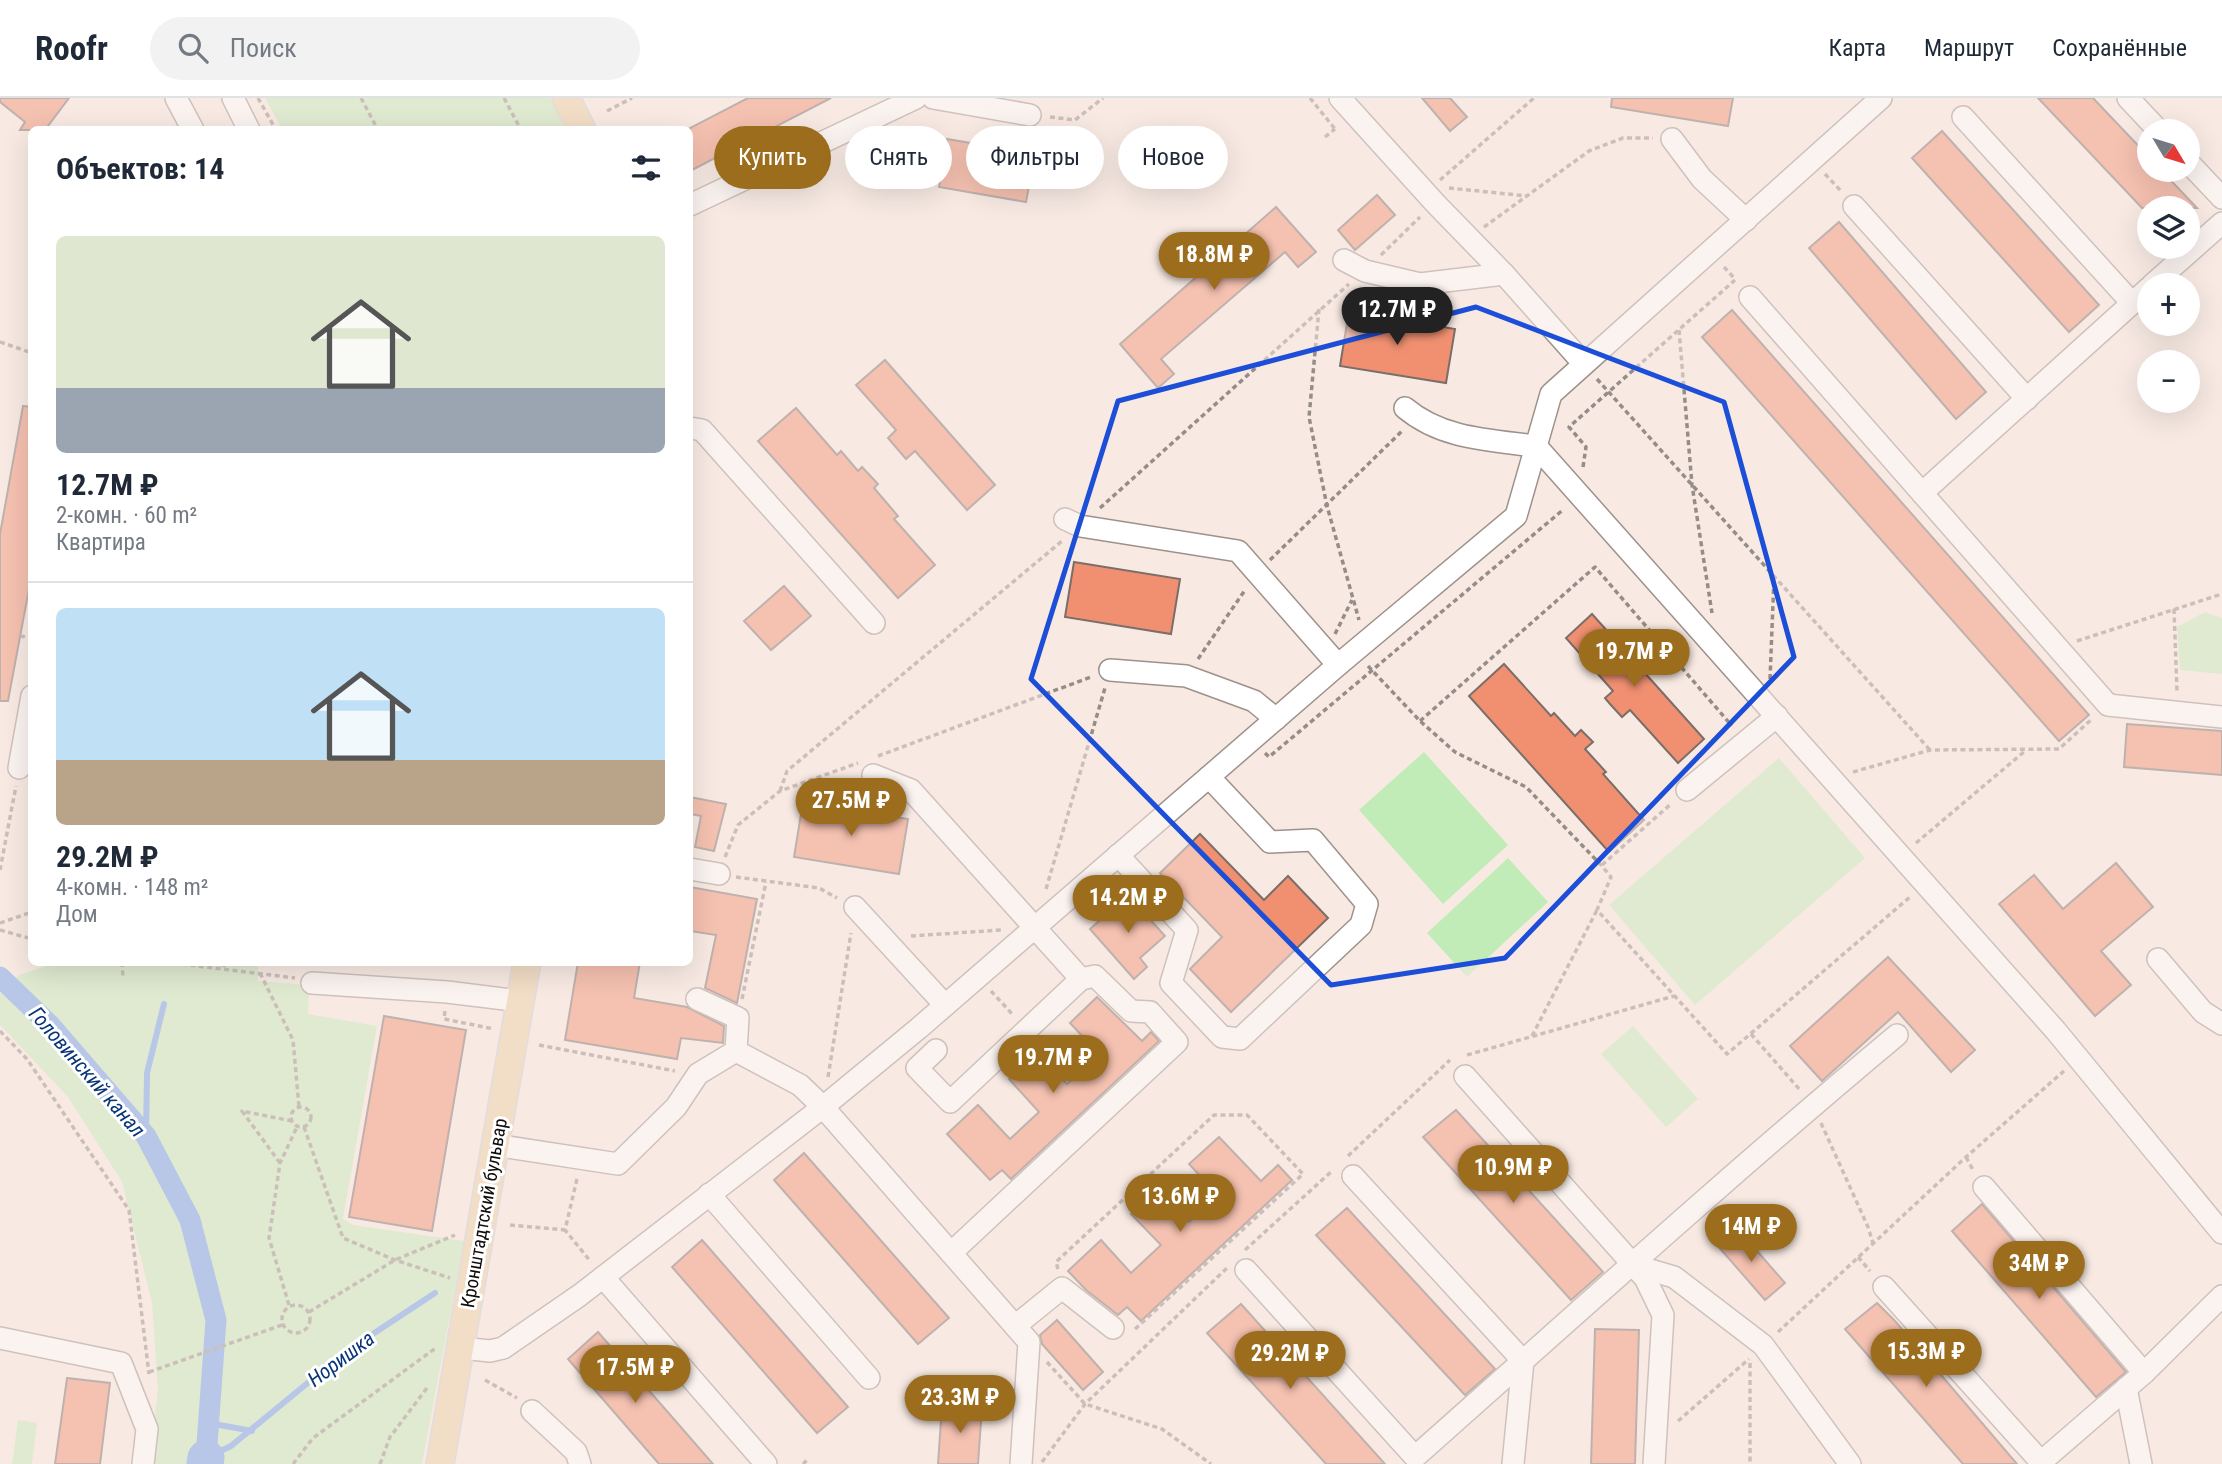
<!DOCTYPE html>
<html lang="ru">
<meta charset="utf-8">
<style>
body{margin:0;font-family:"Roboto Condensed",sans-serif;background:#f2f2f3;color:#1f2937;height:100vh;display:flex;flex-direction:column;font-size:26px;white-space:nowrap}
*{box-sizing:border-box;margin:0}
p{font-size:23px;color:#747a83}
.icon{flex:none;width:38px;height:38px;fill:none;stroke:currentColor;stroke-width:2;stroke-linecap:round;stroke-linejoin:round}
.map{position:relative;flex:1;overflow:hidden}
.drawer{position:absolute;left:28px;top:28px;width:665px;height:840px;display:flex;flex-direction:column;background:#fff;border-radius:10px;box-shadow:0 7px 28px #0002}
.drawer>*{flex:none}
.hud{position:absolute;left:714px;top:28px;width:665px;height:63px;display:flex;gap:14px}
.needle{width:46px;rotate:128deg}
.controls{position:absolute;left:2137px;top:21px;display:grid;gap:14px}
.controls a{display:grid;place-items:center;width:63px;height:63px;border-radius:50%;background:#fff;box-shadow:0 7px 28px #0002;font-size:35px}
.price{position:absolute;translate:-50% -60px;padding:0 16px;border-radius:24px;background:#9b6d1d;color:#fff;font-size:23px;line-height:46px;filter:drop-shadow(0 2px 4px #0008)}
.price::after{content:'';position:absolute;left:50%;top:42px;width:21px;height:16px;margin-left:-10px;background:inherit;clip-path:polygon(0 0,100% 0,50% 100%)}
.price.selected{background:#222;color:#fff}
ul{padding:0;list-style:none}
li{display:grid;align-content:center;gap:14px;height:371px;padding:0 28px}
li+li{border-top:2px solid #e0e1e3}
li span{display:grid;place-items:center;height:217px;border-radius:10px;color:#555}
li>.icon{margin-inline-start:auto}
span .icon{width:126px;height:126px;fill:#fffc;stroke-width:1}
li b{font-size:30px}
h2{display:flex;justify-content:space-between;align-items:center;height:84px;padding:0 28px;font-size:30px}
.tag{padding:0 24px;border-radius:32px;background:#fff;box-shadow:0 7px 28px #0002;font-size:24px;line-height:63px}
.tag.selected{background:#9b6d1d;color:#fff}
header{display:flex;align-items:center;gap:42px;box-sizing:border-box;height:98px;padding:0 35px;background:#fff;border-bottom:2px solid #e0e1e3}
header strong{font-size:33px}
nav{display:flex;gap:38px;margin-inline-start:auto;font-size:24px}
.search{width:490px;height:63px;background:#f2f2f3;display:flex;align-items:center;gap:18px;box-sizing:border-box;padding:0 24px;border-radius:38px;color:#747a83;font-size:26px}
.map>svg:first-child{display:block}
.green{fill:#c1ecb8}
.lines{fill:none;stroke-linecap:round;stroke-linejoin:round}
.stream{stroke:#6c9cea;stroke-width:6}
.canal{stroke:#6c9cea;stroke-width:21}
.river{stroke:#6c9cea;stroke-width:37}
.building{fill:#f19071;stroke:#7b6e6a;stroke-width:2}
.minor-casing{stroke:#9e918b;stroke-width:24}
.major-casing{stroke:#cfcfce;stroke-width:30}
.path{stroke:#978d88;stroke-width:3.5;stroke-dasharray:5 3.5;stroke-linecap:butt}
.minor{stroke:#fff;stroke-width:21}
.major{stroke:#eccfa3;stroke-width:26}
.marked{fill:none;stroke:#1d4ed8;stroke-width:5;stroke-linejoin:round}
.labels{text-anchor:middle;dominant-baseline:central;stroke-width:6;stroke-linejoin:round;paint-order:stroke}
.street-label{font-size:19px;fill:#110d0b;stroke:#fff}
.water-label{font-size:21px;font-style:italic;fill:#093579;stroke:#fff}
</style>
<header>
<strong>Roofr</strong>
<div class="search"><svg class="icon" aria-label="search" viewBox="0 0 24 24"><circle cx="10" cy="10" r="6"/><path d="M15 15l6 6"/></svg>Поиск</div>
<nav><a>Карта</a><a>Маршрут</a><a>Сохранённые</a></nav>
</header>
<div class="map">
<svg width="2222" height="1366" viewBox="0 0 2222 1366">
<rect width="100%" height="100%" fill="#f8eae3"/>
<g class="green">
<polygon points="265,0 550,0 565,31 282,31"/>
<polygon points="2205,514 2222,520 2222,576 2180,572 2177,529"/>
<polygon points="1424,654 1508,747 1443,806 1359,712"/>
<polygon points="1779,660 1865,760 1695,907 1609,807"/>
<polygon points="1508,760 1548,804 1467,879 1427,835"/>
<polygon points="254,864 258,869 258,883 309,887 308,916 377,928 343,1121 353,1127 464,1143 422,1366 149,1366 158,1292 152,1205 122,1084 68,999 0,927 0,896 19,877 55,865"/>
<polygon points="1633,928 1698,1001 1666,1029 1601,956"/>
<polygon points="18,1322 37,1325 32,1366 12,1366"/>
</g>
<g class="lines">
<g class="stream">
<polyline points="146,1038 147,975 164,906"/>
<polyline points="209,1325 252,1333"/>
<polyline points="206,1360 231,1348 344,1255 435,1195"/>
</g>
<polyline class="canal" points="0,879 50,927 146,1038 190,1122 216,1222 206,1360"/>
<polyline class="river" points="205,1366 206,1360"/>
</g>
<g class="building">
<polygon points="0,0 69,0 45,32 20,32 25,24 0,4"/>
<polygon points="748,0 831,0 690,73 690,30"/>
<polygon points="1422,0 1450,0 1467,19 1450,33"/>
<polygon points="1612,0 1733,0 1728,28 1611,9"/>
<polygon points="2038,0 2093,0 2149,59 2149,72 2161,72 2197,110 2142,110"/>
<polygon points="1942,33 2099,207 2069,234 1912,60"/>
<polygon points="947,41 1035,56 1026,104 939,89"/>
<polygon points="1377,97 1395,117 1355,152 1338,132"/>
<polygon points="1276,109 1316,154 1298,169 1285,154 1161,261 1174,276 1158,290 1120,246"/>
<polygon points="1839,124 1986,294 1956,321 1809,150"/>
<polygon points="1732,212 2089,617 2059,643 1702,239"/>
<polygon points="1349,213 1455,231 1446,285 1340,268"/>
<polygon points="885,262 995,387 967,412 915,353 906,361 888,340 896,332 856,287"/>
<polygon points="23,308 32,309 32,475 8,603 0,603 0,436"/>
<polygon points="796,310 837,357 841,353 858,373 862,369 878,386 874,390 898,418 894,421 935,467 898,500 758,343"/>
<polygon points="1074,464 1180,481 1171,536 1065,519"/>
<polygon points="784,488 811,518 771,552 744,523"/>
<polygon points="1592,516 1704,641 1678,665 1630,612 1622,619 1610,606 1605,600 1613,593 1566,540"/>
<polygon points="1504,566 1551,618 1554,615 1575,638 1581,632 1593,644 1585,651 1606,674 1603,676 1644,722 1609,754 1469,598"/>
<polygon points="2127,626 2222,633 2222,677 2124,669"/>
<polygon points="690,699 726,706 714,753 695,749 701,718 690,716"/>
<polygon points="803,704 908,721 899,776 794,759"/>
<polygon points="1200,736 1264,802 1288,778 1328,820 1231,914 1190,871 1222,839 1160,775"/>
<polygon points="2116,765 2153,809 2101,853 2131,887 2095,918 1999,806 2034,777 2063,811"/>
<polygon points="690,789 757,801 737,905 705,890 716,837 690,833"/>
<polygon points="1128,797 1165,838 1140,860 1147,869 1134,881 1090,831"/>
<polygon points="1888,859 1975,952 1951,974 1898,914 1822,983 1790,948"/>
<polygon points="578,864 640,864 634,900 687,909 724,928 723,945 681,940 677,961 565,942"/>
<polygon points="1097,899 1142,943 1151,934 1159,943 1011,1081 1002,1072 990,1082 947,1036 978,1007 1010,1041 1039,1014 1009,981 1037,954 1067,986 1099,956 1070,925"/>
<polygon points="384,918 466,932 432,1133 349,1119"/>
<polygon points="1456,1012 1603,1174 1571,1202 1423,1039"/>
<polygon points="1219,1039 1261,1083 1278,1067 1292,1082 1141,1223 1127,1209 1118,1217 1086,1192 1068,1173 1101,1142 1131,1175 1161,1147 1131,1116 1158,1092 1189,1124 1218,1097 1189,1066"/>
<polygon points="804,1055 949,1220 918,1246 774,1082"/>
<polygon points="1982,1106 2126,1274 2096,1299 1952,1133"/>
<polygon points="1347,1110 1495,1271 1465,1297 1316,1137"/>
<polygon points="1737,1130 1785,1185 1765,1202 1717,1147"/>
<polygon points="702,1142 848,1309 817,1335 672,1169"/>
<polygon points="1877,1205 1895,1223 2017,1366 1963,1366 1845,1231"/>
<polygon points="1241,1206 1385,1366 1326,1366 1207,1235"/>
<polygon points="1057,1222 1103,1274 1083,1292 1042,1246 1040,1237"/>
<polygon points="1595,1231 1639,1232 1635,1366 1591,1366"/>
<polygon points="598,1234 713,1366 659,1366 568,1261"/>
<polygon points="67,1280 110,1285 100,1366 55,1366"/>
<polygon points="942,1308 982,1310 978,1366 938,1366"/>
</g>
<g class="lines">
<g class="minor-casing">
<g id="minor">
<polyline points="176,0 193,32"/>
<polyline points="233,0 249,32"/>
<polyline points="933,0 1030,17"/>
<polyline points="1340,0 1435,105 1504,176 1584,266"/>
<polyline points="2128,0 2159,33"/>
<polyline points="1963,19 2132,205"/>
<polyline points="1672,41 1702,81 1746,122"/>
<polyline points="2188,64 2222,100"/>
<polyline points="690,107 916,0"/>
<polyline points="1854,108 2027,301"/>
<polyline points="1344,162 1365,173 1420,186 1504,176"/>
<polyline points="2152,187 2222,125"/>
<polyline points="1750,199 2108,607 2222,619"/>
<path d="M1405,310C1442,341 1489,342 1536,348L2056,933L2222,1135"/>
<polyline points="690,330 702,332 874,525"/>
<polyline points="1922,395 2149,190"/>
<polyline points="1065,421 1080,428 1238,453 1338,567"/>
<polyline points="1110,572 1186,578 1254,603 1276,621"/>
<polyline points="19,670 32,598"/>
<polyline points="873,677 911,692 1081,881 950,1004 917,970 936,952"/>
<polyline points="1687,692 1777,618"/>
<polyline points="1118,757 1187,832 1171,885 1222,939 1240,941 1361,827 1367,806 1313,742 1270,744 1209,679"/>
<polyline points="690,771 719,776"/>
<polyline points="855,809 945,907"/>
<polyline points="2158,861 2203,914 2222,926"/>
<polyline points="312,885 447,894 520,903"/>
<polyline points="697,901 738,920 736,953"/>
<polyline points="736,953 800,987 823,1009 1029,1244 1021,1366"/>
<polyline points="1465,978 1645,1180 1663,1217 1654,1366"/>
<polyline points="495,1047 618,1066 676,1009 698,976 736,953"/>
<polyline points="1353,1078 1523,1263 1513,1366"/>
<polyline points="1984,1089 2144,1275"/>
<polyline points="709,1096 869,1280"/>
<polyline points="951,1155 1177,944 1150,914 1131,913 1095,878 1081,881"/>
<polyline points="1633,1167 1674,1179 1763,1247 1850,1366"/>
<path d="M1246,1172L1415,1359C1575,1217 1733,1074 1897,937"/>
<polyline points="603,1179 766,1366"/>
<polyline points="1884,1189 2041,1364 2144,1275 2222,1198"/>
<polyline points="1015,1228 1062,1190 1113,1230"/>
<polyline points="0,1240 121,1265 147,1331 143,1366"/>
<polyline points="461,1250 490,1253 503,1250 580,1197 823,1009 919,930 1338,567 1516,418 1551,296 1881,0"/>
<polyline points="2126,1290 2141,1366"/>
<polyline points="532,1313 576,1354 580,1366"/>
</g>
</g>
<g class="major-casing">
<g id="major">
<polyline points="566,0 582,32"/>
<polyline points="440,1366 527,864"/>
</g>
</g>
<g class="path">
<polyline points="258,0 276,32"/>
<polyline points="361,0 378,32"/>
<polyline points="504,0 521,32"/>
<polyline points="1310,0 1335,31"/>
<polyline points="607,13 632,0"/>
<polyline points="1050,19 1075,22 1103,0"/>
<polyline points="1325,39 1335,31"/>
<polyline points="1825,76 1841,93"/>
<polyline points="1440,82 1534,0"/>
<polyline points="1449,90 1527,98"/>
<polyline points="1484,129 1589,53 1623,40 1653,40"/>
<polyline points="1381,157 1420,119"/>
<polyline points="1724,169 1735,181"/>
<polyline points="1319,211 1309,319 1327,408 1359,522"/>
<polyline points="1679,232 1692,387 1712,515"/>
<polyline points="0,244 32,255"/>
<polyline points="1597,281 1930,652"/>
<polyline points="1583,369 1586,349 1569,329 1735,182"/>
<polyline points="1100,410 1349,186"/>
<polyline points="1270,462 1402,333"/>
<polyline points="2174,511 2177,593"/>
<polyline points="1335,536 1352,502"/>
<polyline points="20,538 32,540"/>
<polyline points="2077,543 2222,496"/>
<polyline points="1198,561 1245,492"/>
<polyline points="1368,568 1420,623 1455,654 1526,689 1602,768 1611,779 1597,812 1727,956 1910,799"/>
<polyline points="1770,581 1774,480"/>
<polyline points="1420,623 1595,469 1732,628"/>
<polyline points="1265,655 1269,659 1564,411"/>
<polyline points="878,658 1091,579"/>
<polyline points="1853,674 1930,652 2059,651 2093,620"/>
<polyline points="780,693 787,673 1062,443"/>
<polyline points="1916,745 2025,653"/>
<polyline points="725,759 738,727 780,693 858,665"/>
<polyline points="1602,767 1672,705"/>
<polyline points="0,772 16,688"/>
<polyline points="736,779 819,790 837,800"/>
<polyline points="1046,791 1105,590"/>
<polyline points="0,825 32,814"/>
<polyline points="0,832 32,841"/>
<polyline points="911,838 1001,832"/>
<polyline points="122,864 123,880"/>
<polyline points="165,864 295,880"/>
<polyline points="219,864 224,870 224,864"/>
<polyline points="260,875 293,942 299,1009"/>
<polyline points="991,893 1014,918"/>
<polyline points="742,901 766,784"/>
<polyline points="445,913 444,921 494,931"/>
<polyline points="0,933 27,961 129,1112 149,1276"/>
<polyline points="1751,936 1800,992"/>
<polyline points="1532,938 1597,812"/>
<polyline points="539,947 675,973"/>
<polyline points="1467,957 1674,898"/>
<polyline points="828,979 851,835"/>
<circle cx="301" cy="1019" r="10"/>
<polyline points="1821,1025 1868,1129 1873,1145"/>
<polyline points="304,1029 343,1140 395,1162 450,1180"/>
<polyline points="1348,1058 1450,962"/>
<polyline points="1966,1059 1973,1072"/>
<polyline points="280,1065 242,1013 292,1023"/>
<polyline points="577,1081 565,1132 591,1164"/>
<polyline points="510,1127 565,1132"/>
<polyline points="1245,1152 1332,1073"/>
<polyline points="1858,1159 1870,1173"/>
<polyline points="1058,1171 1056,1164 1214,1017 1247,1017 1303,1076 1134,1232"/>
<circle cx="296" cy="1221" r="14"/>
<polyline points="289,1207 269,1140 280,1065 297,1029"/>
<polyline points="309,1214 395,1162 455,1137"/>
<polyline points="1778,1234 1966,1059 2064,973"/>
<polyline points="1047,1264 1085,1306 1162,1331 1211,1366"/>
<polyline points="1750,1265 1750,1366"/>
<polyline points="149,1274 282,1227"/>
<polyline points="485,1282 517,1300"/>
<polyline points="1678,1323 1749,1261"/>
<polyline points="1042,1364 1085,1306 1227,1170"/>
<polyline points="293,1366 313,1340 437,1249"/>
<polyline points="380,1366 390,1339 427,1290"/>
<polyline points="803,1366 807,1362"/>
</g>
<use href="#minor" class="minor"/>
<use href="#major" class="major"/>
</g>
<path d="M0 0H2222V1366H0ZM1476,209L1724,304L1794,559L1505,860L1331,887L1031,581L1118,303Z" fill="#f8eae3" fill-opacity=".55" fill-rule="evenodd"/>
<path class="marked" d="M1476,209L1724,304L1794,559L1505,860L1331,887L1031,581L1118,303Z"/>
<g class="labels">
<g class="street-label">
<text transform="translate(484 1115) rotate(-80)">Кронштадтский бульвар</text>
</g>
<g class="water-label">
<text transform="translate(87 974) rotate(49)">Головинский канал</text>
<text transform="translate(341 1261) rotate(-37)">Норишка</text>
</g>
</g>
</svg>
<div class="controls">
<a><svg class="needle" viewBox="-14 -14 28 28"><path d="M0-13l5 13h-10z" fill="#e53935"/><path d="M0 13l5-13h-10z" fill="#747a83"/></svg></a>
<a><svg class="icon" aria-label="layers" viewBox="0 0 24 24"><path d="M12 4l9 5-9 5-9-5zM3 14l9 5 9-5"/></svg></a>
<a>+</a>
<a>−</a>
</div>
<b class="price" style="left:1214px;top:194px">18.8M ₽</b>
<b class="price selected" style="left:1397px;top:249px">12.7M ₽</b>
<b class="price" style="left:1634px;top:591px">19.7M ₽</b>
<b class="price" style="left:851px;top:740px">27.5M ₽</b>
<b class="price" style="left:1128px;top:837px">14.2M ₽</b>
<b class="price" style="left:1053px;top:997px">19.7M ₽</b>
<b class="price" style="left:1513px;top:1107px">10.9M ₽</b>
<b class="price" style="left:1180px;top:1136px">13.6M ₽</b>
<b class="price" style="left:1751px;top:1166px">14M ₽</b>
<b class="price" style="left:2039px;top:1203px">34M ₽</b>
<b class="price" style="left:1926px;top:1291px">15.3M ₽</b>
<b class="price" style="left:1290px;top:1293px">29.2M ₽</b>
<b class="price" style="left:635px;top:1307px">17.5M ₽</b>
<b class="price" style="left:960px;top:1337px">23.3M ₽</b>
<div class="hud">
<a class="tag selected">Купить</a>
<a class="tag">Снять</a>
<a class="tag">Фильтры</a>
<a class="tag">Новое</a>
</div>
<section class="drawer">
<h2>Объектов: 14<svg class="icon" aria-label="filters" viewBox="0 0 24 24"><path d="M4 7h16M4 17h16"/><circle cx="9" cy="7" r="2"/><circle cx="15" cy="17" r="2"/></svg></h2>
<ul>
<li><span style="background:linear-gradient(#dfe7d0 70%,#9aa5b1 0)"><svg class="icon" aria-label="home" viewBox="0 0 24 24"><path d="M3 11l9-7 9 7M6 9v11h12V9"/></svg></span><div><b>12.7M ₽</b><p>2-комн. · 60 m²</p><p>Квартира</p></div></li>
<li><span style="background:linear-gradient(#bfe0f5 70%,#b9a48a 0)"><svg class="icon" aria-label="home" viewBox="0 0 24 24"><path d="M3 11l9-7 9 7M6 9v11h12V9"/></svg></span><div><b>29.2M ₽</b><p>4-комн. · 148 m²</p><p>Дом</p></div></li>
</ul>
</section>
</div>
